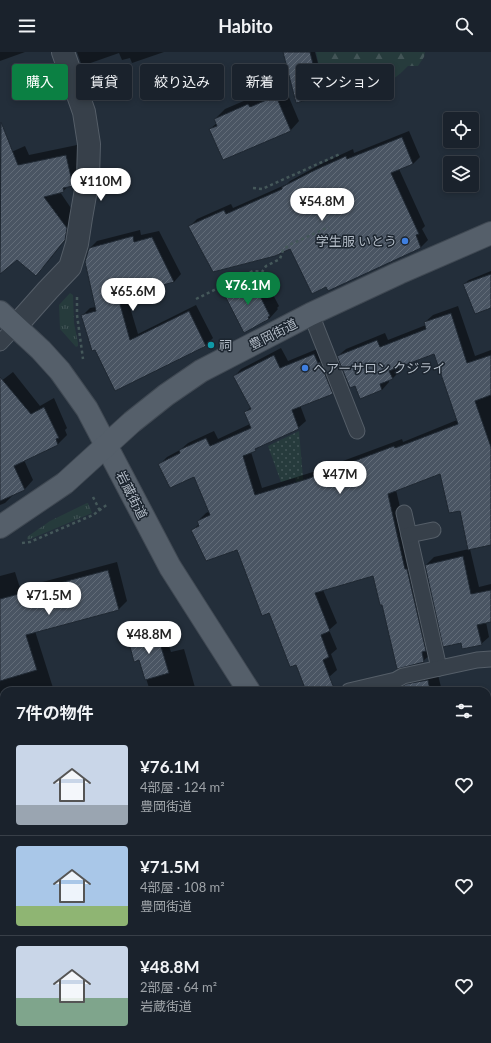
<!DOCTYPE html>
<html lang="ja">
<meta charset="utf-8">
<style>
body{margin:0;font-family:Lato,"Noto Sans JP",sans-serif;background:#272f38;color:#f1f3f6;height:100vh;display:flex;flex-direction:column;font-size:15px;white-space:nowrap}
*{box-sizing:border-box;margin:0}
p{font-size:13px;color:#9fa4a9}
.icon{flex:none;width:22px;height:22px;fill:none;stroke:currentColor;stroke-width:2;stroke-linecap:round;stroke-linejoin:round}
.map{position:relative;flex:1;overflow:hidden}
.drawer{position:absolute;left:0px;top:635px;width:491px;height:356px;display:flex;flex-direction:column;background:#1a222c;border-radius:12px 12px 0 0;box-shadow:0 2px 6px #0003,0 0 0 1px #383f48}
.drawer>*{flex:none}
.banner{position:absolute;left:12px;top:12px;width:467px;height:36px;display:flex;gap:8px}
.buttons{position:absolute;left:443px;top:60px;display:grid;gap:8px}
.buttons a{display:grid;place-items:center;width:36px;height:36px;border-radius:4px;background:#1a222c;box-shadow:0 2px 6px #0003,0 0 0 1px #383f48;font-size:20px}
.price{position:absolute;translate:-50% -34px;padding:0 9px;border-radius:14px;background:#fff;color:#222;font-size:13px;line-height:26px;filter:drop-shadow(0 1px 2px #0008)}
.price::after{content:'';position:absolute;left:50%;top:24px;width:12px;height:9px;margin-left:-6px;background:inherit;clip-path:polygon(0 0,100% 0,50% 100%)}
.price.on{background:#0b8043;color:#fff}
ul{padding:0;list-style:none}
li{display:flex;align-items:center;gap:12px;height:100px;padding:0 16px}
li+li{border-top:1px solid #383f48}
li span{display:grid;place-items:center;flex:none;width:112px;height:80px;border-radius:4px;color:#555}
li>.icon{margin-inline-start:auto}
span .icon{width:48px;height:48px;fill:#fffc;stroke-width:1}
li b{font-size:17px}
h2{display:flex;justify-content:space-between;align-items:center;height:48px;padding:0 16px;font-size:17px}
.chip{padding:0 14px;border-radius:4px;background:#1a222c;box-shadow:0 2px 6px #0003,0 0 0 1px #383f48;font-size:14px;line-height:36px}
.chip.on{background:#0b8043;color:#fff}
header{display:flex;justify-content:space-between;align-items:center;height:52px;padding:0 16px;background:#1a222c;font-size:18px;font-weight:700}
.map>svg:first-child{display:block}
.grass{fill:url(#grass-tufts)}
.forest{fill:url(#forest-firs)}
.park{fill:url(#park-dots)}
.shadow{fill:#0007}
.building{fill:url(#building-hatch);stroke:#1e2731}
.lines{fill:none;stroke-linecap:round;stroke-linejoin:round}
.service-casing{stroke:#555e68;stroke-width:17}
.minor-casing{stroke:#555e68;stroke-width:24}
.primary-casing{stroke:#404953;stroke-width:24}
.path{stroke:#45585a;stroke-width:2.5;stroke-dasharray:3 3;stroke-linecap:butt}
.service{stroke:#37404a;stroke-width:15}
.minor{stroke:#37404a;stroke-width:22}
.primary{stroke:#555f6a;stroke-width:22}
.shop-dot{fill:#3f7fe0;stroke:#1c252f;stroke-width:1.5}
.culture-dot{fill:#0f9aa8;stroke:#1c252f;stroke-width:1.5}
.labels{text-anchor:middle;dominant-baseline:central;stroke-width:3;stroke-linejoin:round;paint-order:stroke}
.poi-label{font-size:13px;fill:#b2bbc6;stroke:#1c252f;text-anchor:start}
.street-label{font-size:13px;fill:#b2bbc6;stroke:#1c252f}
</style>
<header><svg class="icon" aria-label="menu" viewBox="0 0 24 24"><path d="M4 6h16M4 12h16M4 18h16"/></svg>Habito<svg class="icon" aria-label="search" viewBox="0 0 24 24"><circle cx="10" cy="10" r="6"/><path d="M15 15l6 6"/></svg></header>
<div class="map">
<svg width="491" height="991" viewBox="0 0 491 991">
<defs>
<pattern id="grass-tufts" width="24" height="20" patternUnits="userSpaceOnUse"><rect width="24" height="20" fill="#263b3c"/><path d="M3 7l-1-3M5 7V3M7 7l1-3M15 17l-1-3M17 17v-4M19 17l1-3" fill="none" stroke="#435557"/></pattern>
<pattern id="forest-firs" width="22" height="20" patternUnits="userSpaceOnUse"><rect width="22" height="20" fill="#263b3c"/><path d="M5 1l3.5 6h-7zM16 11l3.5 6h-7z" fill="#435557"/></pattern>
<pattern id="park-dots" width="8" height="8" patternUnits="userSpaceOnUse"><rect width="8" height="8" fill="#263b3c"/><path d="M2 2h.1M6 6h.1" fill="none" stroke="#435557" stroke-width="1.8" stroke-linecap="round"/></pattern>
<pattern id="building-hatch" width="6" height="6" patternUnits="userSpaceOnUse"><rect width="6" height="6" fill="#4a5563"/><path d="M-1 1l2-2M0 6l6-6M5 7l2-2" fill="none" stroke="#626c78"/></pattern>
</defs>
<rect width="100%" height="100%" fill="#232e3a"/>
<g class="grass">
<polygon points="70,241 73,243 74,271 78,291 78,294 76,295 60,277 59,253"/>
<polygon points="87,451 88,451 92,461 28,488 27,485 50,469"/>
</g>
<g class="forest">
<path d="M316,0H425L424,5L418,14H408C383,41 360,40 327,31L319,14Z"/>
<polygon points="487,908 491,909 491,947 487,946"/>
</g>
<polygon class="park" points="299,379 303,426 307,455 303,456 295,426 281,430 268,394"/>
<g class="shadow">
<polygon points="0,0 25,0 0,9"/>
<polygon points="77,0 164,0 132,11 130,6 122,8 119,1 82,14"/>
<polygon points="286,0 315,0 325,38 321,43"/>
<polygon points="285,36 299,69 290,79 210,77 217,71 215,67 225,57 258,43 259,46"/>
<polygon points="409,79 420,105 413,112 399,117 425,174 422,177 428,188 421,195 291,196 190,174 197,167 231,152 233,156 287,132 290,129 323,111 353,97 354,101"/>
<polygon points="77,93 83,122 73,133 69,134 63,139 60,140 77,165 75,176 46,212 36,222 17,207 1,220 0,218 0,105 25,94 29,103"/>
<polygon points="140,178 141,183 159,179 181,222 174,230 126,242 138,282 196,253 213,286 206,293 116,338 82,264 90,256 96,255 90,196 97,189"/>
<polygon points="491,219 491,255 464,232 469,228"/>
<polygon points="261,220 279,254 277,256 278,257 269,267 244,279 225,242 235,233"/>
<polygon points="458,254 475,304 491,298 491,492 470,497 479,535 491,532 491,569 486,570 489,585 481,592 461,590 426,513 434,505 469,497 461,458 441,421 396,438 413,510 431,602 423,609 383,551 374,522 323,538 337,571 329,578 337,597 331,602 337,618 329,625 296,612 238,496 193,478 199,472 198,469 206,461 210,459 194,423 159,413 167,405 180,398 188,391 214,379 218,387 250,372 245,361 251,355 234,325 241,317 281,296 288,309 322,295 340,334 332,341 300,353 306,369 298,376 259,395 251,400 262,436 316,419 402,387 403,390 457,368 435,300 398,315 400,319 392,327 389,328 389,330 382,338 355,332 338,304 346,297 385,281 388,288 426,273 425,270 433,263"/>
<polygon points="13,320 40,354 54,346 67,376 65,378 67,383 58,392 24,408 33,428 24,438 14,442 5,451 0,453 0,330"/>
<polygon points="117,510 127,549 119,557 35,579 54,639 4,639 4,710 0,711 0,524 15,520 20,536"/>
<polygon points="162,573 171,600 184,597 196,639 150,639 140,607 129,587 135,581"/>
<polygon points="437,619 442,639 361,639"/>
<polygon points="491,683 491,739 487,739 487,684"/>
<polygon points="491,835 491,888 487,888 487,836"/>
<polygon points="491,948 491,989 490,981 487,981 487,949"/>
<polygon points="4,972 4,987 82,987 84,991 0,991 0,973"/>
<polygon points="112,987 189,987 169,991 113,991"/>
<rect x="349" y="987" width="56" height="4"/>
</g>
<g class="building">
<polygon points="283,0 310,0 321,44 296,51"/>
<polygon points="276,44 291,79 223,108 209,77 217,74 214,67 248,52 250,55"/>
<polygon points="1,70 18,113 66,103 73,134 63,136 64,140 44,145 67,176 65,188 36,224 17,208 0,222"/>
<polygon points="402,85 413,112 391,121 419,182 416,183 421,196 328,239 326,235 312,242 290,197 275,204 213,220 188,174 224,158 226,162 282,137 282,135 315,118 346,104 347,107"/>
<polygon points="133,184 134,190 152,185 174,230 118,245 130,288 189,259 206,294 115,339 95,298 92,299 81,263 96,259 85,210 89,196"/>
<polygon points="491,222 491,256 475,262 463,232"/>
<polygon points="252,228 270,264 268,265 269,267 244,281 224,242"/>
<polygon points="451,261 467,311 491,303 491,343 475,349 491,395 491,493 468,498 460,459 449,461 440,422 388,442 405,517 407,517 426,599 422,600 424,610 397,617 382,553 380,553 373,524 315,541 330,579 321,583 329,605 323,608 335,639 306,639 296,613 290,615 269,561 262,564 237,498 206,509 191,478 199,474 197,469 210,463 194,425 170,436 158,412 180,401 179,398 206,386 210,394 251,376 244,360 251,357 233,324 274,303 280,316 314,302 318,311 320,310 333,342 292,358 299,377 255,397 256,399 243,404 255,443 307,427 394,394 395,396 458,372 434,302 389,319 393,327 380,332 382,338 360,347 355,334 350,336 337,304 377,288 380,295 426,277 424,270"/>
<polygon points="0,325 31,362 44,355 59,386 56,387 58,393 14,414 25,438 0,449"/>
<polygon points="463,504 471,542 491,538 491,570 477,573 482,593 462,597 461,591 443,595 425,513"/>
<polygon points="108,518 119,558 26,583 37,618 0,629 0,547"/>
<polygon points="156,578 169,621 145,628 139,608 134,610 128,587"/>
<polygon points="428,628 430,639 403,639 402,635 406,632"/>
</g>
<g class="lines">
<g class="service-casing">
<g id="service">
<polyline points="311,262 357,379"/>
<polyline points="0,291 16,274"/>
<polyline points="404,461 439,616"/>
<polyline points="409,483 433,478"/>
<polyline points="349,639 396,628 403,624 477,608 491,607"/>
</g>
</g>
<g class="minor-casing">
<g id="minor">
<polyline points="16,274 48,238 70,215 77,192 81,166 88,126 89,92 84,60 63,0"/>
<polyline points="0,764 4,763"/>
</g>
</g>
<g class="primary-casing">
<g id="primary">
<polyline points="0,260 41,298 60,319 87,357 170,515 249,639"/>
<polyline points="0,475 65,431 132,370 166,343 201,319 311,262 399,221 491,181"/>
<polyline points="437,987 439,991"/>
</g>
</g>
<g class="path">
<polyline points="253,136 262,137 340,102"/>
<polyline points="77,245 77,263 83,307"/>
<polyline points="196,247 253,219 262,220 266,214 280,207 283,198 289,193 329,175"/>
<polyline points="93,445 100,459"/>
<polyline points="22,491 30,490 93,463 108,452"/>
</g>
<use href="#service" class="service"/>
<use href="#minor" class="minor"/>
<use href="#primary" class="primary"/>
</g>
<g class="shop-dot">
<circle cx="405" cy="189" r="4"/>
<circle cx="305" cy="316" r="4"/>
</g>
<circle class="culture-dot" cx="211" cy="293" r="4"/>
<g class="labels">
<g class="poi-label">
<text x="397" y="189" text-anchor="end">学生服 いとう</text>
<text x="219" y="293">祠</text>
<text x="313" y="316">ヘアーサロン クジライ</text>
</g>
<g class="street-label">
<text transform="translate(273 282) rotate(-27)">豊岡街道</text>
<text transform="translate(132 443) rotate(63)">岩蔵街道</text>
</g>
</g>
</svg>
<div class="buttons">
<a><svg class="icon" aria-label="locate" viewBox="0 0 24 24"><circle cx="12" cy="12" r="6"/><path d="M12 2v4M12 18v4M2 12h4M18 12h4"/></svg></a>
<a><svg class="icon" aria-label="layers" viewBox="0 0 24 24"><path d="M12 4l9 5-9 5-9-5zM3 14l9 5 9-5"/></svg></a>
</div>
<b class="price" style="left:101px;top:150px">¥110M</b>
<b class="price" style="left:322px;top:170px">¥54.8M</b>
<b class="price on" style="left:248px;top:254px">¥76.1M</b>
<b class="price" style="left:133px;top:260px">¥65.6M</b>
<b class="price" style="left:340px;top:443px">¥47M</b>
<b class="price" style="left:49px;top:564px">¥71.5M</b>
<b class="price" style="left:149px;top:603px">¥48.8M</b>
<div class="banner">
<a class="chip on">購入</a>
<a class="chip">賃貸</a>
<a class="chip">絞り込み</a>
<a class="chip">新着</a>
<a class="chip">マンション</a>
</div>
<section class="drawer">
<h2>7件の物件<svg class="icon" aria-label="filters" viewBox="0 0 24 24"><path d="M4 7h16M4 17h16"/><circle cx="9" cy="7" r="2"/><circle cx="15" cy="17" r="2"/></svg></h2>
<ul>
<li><span style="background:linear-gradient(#c9d6e8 75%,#9aa5b1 0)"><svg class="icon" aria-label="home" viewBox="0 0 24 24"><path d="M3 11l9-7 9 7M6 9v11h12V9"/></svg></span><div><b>¥76.1M</b><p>4部屋 · 124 m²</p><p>豊岡街道</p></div><svg class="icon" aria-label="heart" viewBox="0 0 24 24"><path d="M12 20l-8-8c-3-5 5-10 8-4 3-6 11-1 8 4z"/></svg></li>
<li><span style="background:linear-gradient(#a9c7e8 75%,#8fb573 0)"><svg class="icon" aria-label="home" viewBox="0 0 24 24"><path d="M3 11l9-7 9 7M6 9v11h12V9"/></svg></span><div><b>¥71.5M</b><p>4部屋 · 108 m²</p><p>豊岡街道</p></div><svg class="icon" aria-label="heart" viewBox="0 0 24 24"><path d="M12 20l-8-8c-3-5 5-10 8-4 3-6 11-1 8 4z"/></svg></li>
<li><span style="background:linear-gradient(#c9d6e8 65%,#7fa58c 0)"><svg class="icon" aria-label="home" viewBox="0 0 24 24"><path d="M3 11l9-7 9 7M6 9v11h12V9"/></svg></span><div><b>¥48.8M</b><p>2部屋 · 64 m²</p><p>岩蔵街道</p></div><svg class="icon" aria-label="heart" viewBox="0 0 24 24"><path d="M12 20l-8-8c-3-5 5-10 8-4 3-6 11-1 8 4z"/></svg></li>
</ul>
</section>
</div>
